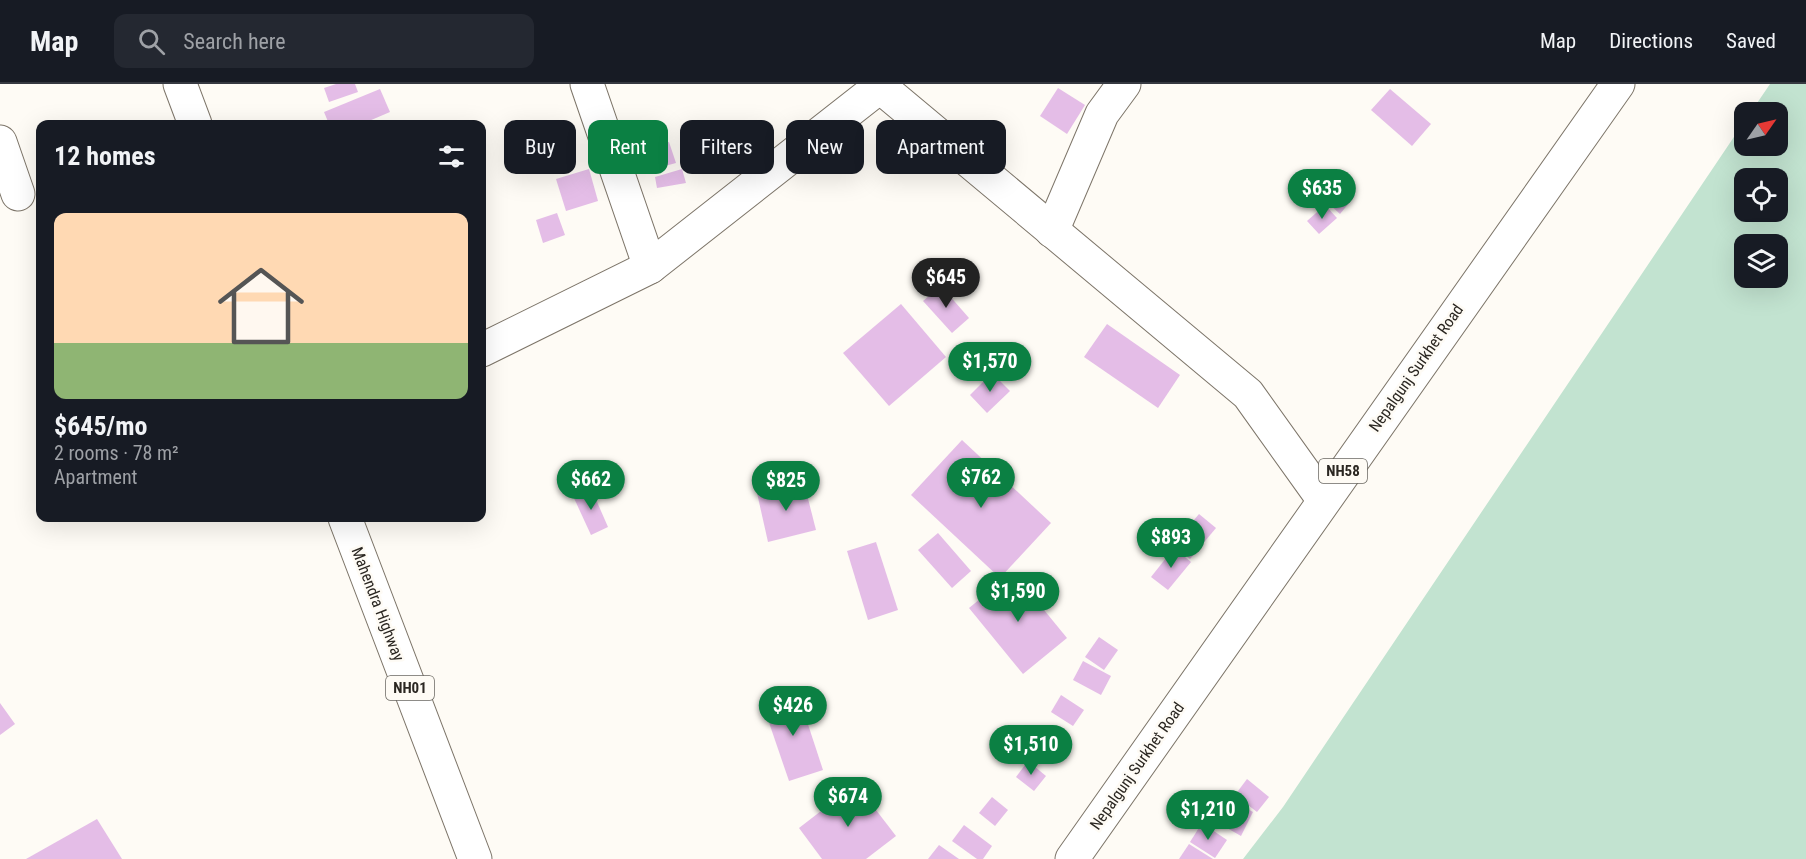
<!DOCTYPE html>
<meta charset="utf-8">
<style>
body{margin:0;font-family:"Roboto Condensed",sans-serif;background:#242831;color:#f1f3f6;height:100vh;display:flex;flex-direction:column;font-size:22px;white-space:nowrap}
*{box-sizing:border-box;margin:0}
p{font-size:20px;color:#9ea1a6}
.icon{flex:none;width:33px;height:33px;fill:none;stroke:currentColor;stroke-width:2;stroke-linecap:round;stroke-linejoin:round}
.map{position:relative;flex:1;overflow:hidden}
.drawer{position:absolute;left:36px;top:36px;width:450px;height:402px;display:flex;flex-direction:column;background:#171b24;border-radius:12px;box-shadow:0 6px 24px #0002}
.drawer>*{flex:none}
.top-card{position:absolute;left:504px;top:36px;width:570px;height:54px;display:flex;gap:12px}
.needle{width:39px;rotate:56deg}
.tools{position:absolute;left:1734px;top:18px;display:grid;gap:12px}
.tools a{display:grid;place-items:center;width:54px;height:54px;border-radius:12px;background:#171b24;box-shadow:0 6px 24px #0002;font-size:30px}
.price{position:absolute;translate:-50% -51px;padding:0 14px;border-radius:21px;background:#0b8043;color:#fff;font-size:20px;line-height:39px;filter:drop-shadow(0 2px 3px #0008)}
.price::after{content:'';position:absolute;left:50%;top:36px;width:18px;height:14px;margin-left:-9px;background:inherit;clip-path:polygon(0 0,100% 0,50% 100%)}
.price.selected{background:#222;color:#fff}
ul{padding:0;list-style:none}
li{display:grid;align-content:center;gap:12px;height:318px;padding:0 18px}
li span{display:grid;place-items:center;height:186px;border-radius:12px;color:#555}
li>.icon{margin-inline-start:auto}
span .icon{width:108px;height:108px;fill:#fffc;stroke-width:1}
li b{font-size:26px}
h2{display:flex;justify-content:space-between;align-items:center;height:72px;padding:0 18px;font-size:26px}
.chip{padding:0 21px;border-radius:12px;background:#171b24;box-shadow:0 6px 24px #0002;font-size:21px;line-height:54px}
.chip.selected{background:#0b8043;color:#fff}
header{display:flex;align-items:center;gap:36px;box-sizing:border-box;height:84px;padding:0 30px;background:#171b24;border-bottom:2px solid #363941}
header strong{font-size:28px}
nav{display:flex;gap:33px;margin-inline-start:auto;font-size:21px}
.search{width:420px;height:54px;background:#242831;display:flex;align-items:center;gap:15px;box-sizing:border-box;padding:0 21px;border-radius:12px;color:#9ea1a6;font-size:22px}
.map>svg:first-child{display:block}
.green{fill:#c2e3d0;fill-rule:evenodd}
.building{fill:#e4bde7}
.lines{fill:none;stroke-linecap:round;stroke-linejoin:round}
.minor-casing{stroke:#7d7569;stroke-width:35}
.major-casing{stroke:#7d7569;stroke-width:35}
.highway-casing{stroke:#7d7569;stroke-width:35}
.minor{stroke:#fff;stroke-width:33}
.major{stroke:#fff;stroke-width:33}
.highway{stroke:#fff;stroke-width:33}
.labels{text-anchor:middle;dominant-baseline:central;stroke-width:5;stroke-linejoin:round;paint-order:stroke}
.shield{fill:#fefbf5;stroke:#6a6761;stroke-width:1.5}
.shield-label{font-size:15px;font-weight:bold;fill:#2b2722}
.street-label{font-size:16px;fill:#2b2722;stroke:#fefbf5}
</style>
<header>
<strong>Map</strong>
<div class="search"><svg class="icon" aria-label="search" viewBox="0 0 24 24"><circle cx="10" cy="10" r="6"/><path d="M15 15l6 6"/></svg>Search here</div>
<nav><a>Map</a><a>Directions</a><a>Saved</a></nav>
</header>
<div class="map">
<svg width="1806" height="775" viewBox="0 0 1806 775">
<rect width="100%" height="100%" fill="#fefbf5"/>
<path class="green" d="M1770,0H1806V775H1243L1283,723L1744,38V62H1778V28H1751ZM1744,94H1778V128H1744ZM1744,160H1778V194H1744Z"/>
<g class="building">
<polygon points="336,0 355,0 358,8 329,18 324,4"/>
<polygon points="1058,4 1085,21 1067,50 1040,32"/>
<polygon points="380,5 390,28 362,40 329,40 324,28"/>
<polygon points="1390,5 1431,40 1412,62 1371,26"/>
<polygon points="669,58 676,79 650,86 646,62"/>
<polygon points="589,85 598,117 566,127 556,95"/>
<polygon points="682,85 686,99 657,104 655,93"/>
<polygon points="1343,104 1354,113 1340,130 1329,120"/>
<polygon points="1325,121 1337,134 1319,150 1307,137"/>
<polygon points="557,129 565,151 543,159 536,136"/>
<polygon points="941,202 969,234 952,249 923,217"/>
<polygon points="901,220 946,273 889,322 843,269"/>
<polygon points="1107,240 1180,291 1158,324 1084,273"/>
<polygon points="992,289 1010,307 987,329 970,311"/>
<polygon points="962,356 1051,439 1000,494 911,411"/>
<polygon points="804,399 816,446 768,458 757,409"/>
<polygon points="591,404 608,443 591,451 573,412"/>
<polygon points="1199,430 1216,444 1190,475 1173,461"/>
<polygon points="938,449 971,487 952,504 918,466"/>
<polygon points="876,458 898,526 868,536 847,467"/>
<polygon points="1174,464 1191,478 1168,506 1151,493"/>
<polygon points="1013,488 1067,554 1023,590 969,524"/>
<polygon points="1099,553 1118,566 1104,586 1085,573"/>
<polygon points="1083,577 1111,592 1101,611 1073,596"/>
<polygon points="798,610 823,686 789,697 763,621"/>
<polygon points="1061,611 1084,626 1073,642 1051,628"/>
<polygon points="0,619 15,640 0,651"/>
<polygon points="1028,677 1046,692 1034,707 1016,693"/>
<polygon points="1247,695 1269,713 1257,728 1235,711"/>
<polygon points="856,700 896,752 866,775 822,775 799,744"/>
<polygon points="992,713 1008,726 995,742 979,729"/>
<polygon points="1226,713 1253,728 1241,752 1213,736"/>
<polygon points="97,735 122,775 26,775"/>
<polygon points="1202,739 1227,756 1215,774 1190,758"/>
<polygon points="964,741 992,762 983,775 977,775 952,757"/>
<polygon points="1189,760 1213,775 1179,775"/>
<polygon points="939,761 959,775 928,775"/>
</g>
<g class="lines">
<g class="minor-casing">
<g id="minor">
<polyline points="587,0 650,183"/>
<polyline points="877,0 1248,310 1323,415"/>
<polyline points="0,58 18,110"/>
<polyline points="1052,147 1102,30 1124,0"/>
<polyline points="482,266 650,183 878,4"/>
</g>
</g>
<g class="major-casing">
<polyline id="major" points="1072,775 1618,0"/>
</g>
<g class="highway-casing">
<g id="highway">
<polyline points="180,0 195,40"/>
<polyline points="345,434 475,775"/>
</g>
</g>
<use href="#minor" class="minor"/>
<use href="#major" class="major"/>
<use href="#highway" class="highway"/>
</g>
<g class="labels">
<g class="shield">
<rect x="1319" y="375" width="48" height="24" rx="4.5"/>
<rect x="386" y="592" width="48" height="24" rx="4.5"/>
</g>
<g class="shield-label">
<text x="1343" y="387">NH58</text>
<text x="410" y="604">NH01</text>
</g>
<g class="street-label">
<text transform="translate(1416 284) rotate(-55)">Nepalgunj Surkhet Road</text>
<text transform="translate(378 520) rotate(69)">Mahendra Highway</text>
<text transform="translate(1137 682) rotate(-55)">Nepalgunj Surkhet Road</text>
</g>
</g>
</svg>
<div class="tools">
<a><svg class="needle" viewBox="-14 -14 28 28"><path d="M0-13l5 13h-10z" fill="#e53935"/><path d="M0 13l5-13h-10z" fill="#9ea1a6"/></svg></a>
<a><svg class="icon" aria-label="locate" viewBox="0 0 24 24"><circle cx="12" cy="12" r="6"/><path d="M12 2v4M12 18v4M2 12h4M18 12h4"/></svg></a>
<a><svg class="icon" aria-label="layers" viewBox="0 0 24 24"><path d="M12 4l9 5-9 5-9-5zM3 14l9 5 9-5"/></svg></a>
</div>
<b class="price" style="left:1322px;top:136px">$635</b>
<b class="price selected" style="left:946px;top:225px">$645</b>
<b class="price" style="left:990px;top:309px">$1,570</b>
<b class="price" style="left:981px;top:425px">$762</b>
<b class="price" style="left:591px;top:427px">$662</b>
<b class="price" style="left:786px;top:428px">$825</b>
<b class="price" style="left:1171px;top:485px">$893</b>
<b class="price" style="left:1018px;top:539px">$1,590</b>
<b class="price" style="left:793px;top:653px">$426</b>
<b class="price" style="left:1031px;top:692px">$1,510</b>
<b class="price" style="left:848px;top:744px">$674</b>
<b class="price" style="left:1208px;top:757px">$1,210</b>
<div class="top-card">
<a class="chip">Buy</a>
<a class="chip selected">Rent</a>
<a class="chip">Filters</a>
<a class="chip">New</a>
<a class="chip">Apartment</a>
</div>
<section class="drawer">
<h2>12 homes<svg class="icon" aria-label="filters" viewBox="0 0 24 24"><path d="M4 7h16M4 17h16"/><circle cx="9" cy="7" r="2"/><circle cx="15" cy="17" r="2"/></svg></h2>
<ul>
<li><span style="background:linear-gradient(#ffd9b3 70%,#8fb573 0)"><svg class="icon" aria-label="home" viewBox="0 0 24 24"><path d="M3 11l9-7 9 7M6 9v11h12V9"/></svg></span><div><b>$645/mo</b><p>2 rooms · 78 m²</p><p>Apartment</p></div></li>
</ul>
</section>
</div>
